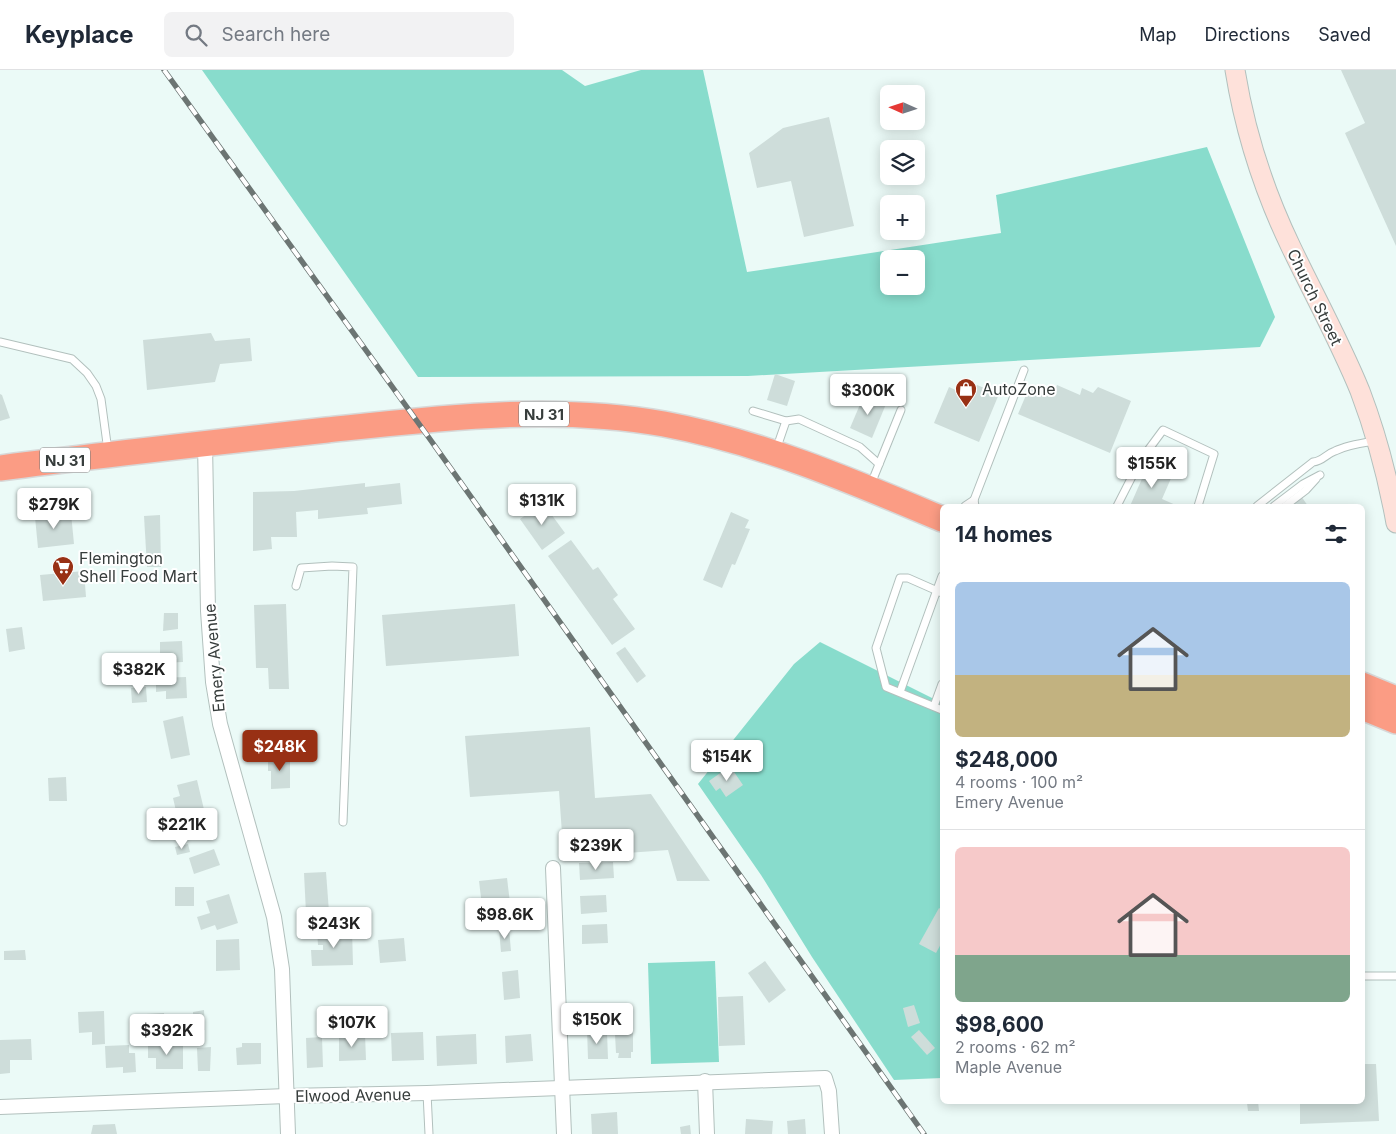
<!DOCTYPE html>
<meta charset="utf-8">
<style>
body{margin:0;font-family:Inter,sans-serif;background:#f2f2f3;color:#1f2937;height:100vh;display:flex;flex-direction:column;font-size:19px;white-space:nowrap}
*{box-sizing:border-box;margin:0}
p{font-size:16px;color:#747a83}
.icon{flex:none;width:28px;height:28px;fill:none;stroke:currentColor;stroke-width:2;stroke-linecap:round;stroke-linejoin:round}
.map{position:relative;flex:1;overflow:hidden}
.side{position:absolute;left:940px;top:434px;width:425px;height:600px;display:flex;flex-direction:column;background:#fff;border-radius:8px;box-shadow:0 2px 12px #0003}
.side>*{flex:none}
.needle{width:32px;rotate:273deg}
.controls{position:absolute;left:880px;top:15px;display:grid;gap:10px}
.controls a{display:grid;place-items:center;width:45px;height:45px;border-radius:8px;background:#fff;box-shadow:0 2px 12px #0003;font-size:25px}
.price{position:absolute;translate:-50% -42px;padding:0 11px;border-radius:5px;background:#fff;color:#222;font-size:16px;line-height:32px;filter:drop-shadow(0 1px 2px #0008)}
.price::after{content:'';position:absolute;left:50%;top:30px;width:15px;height:11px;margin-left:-8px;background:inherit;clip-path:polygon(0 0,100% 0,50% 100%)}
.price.current{background:#983014;color:#fff}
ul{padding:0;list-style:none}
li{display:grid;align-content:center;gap:10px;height:265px;padding:0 15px}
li+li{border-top:1px solid #e0e1e3}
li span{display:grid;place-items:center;height:155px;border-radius:8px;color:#555}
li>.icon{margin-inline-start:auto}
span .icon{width:90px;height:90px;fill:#fffc;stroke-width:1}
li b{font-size:21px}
h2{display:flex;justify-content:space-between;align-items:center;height:60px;padding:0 15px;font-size:21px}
header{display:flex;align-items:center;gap:30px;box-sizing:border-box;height:70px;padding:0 25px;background:#fff;border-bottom:1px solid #e0e1e3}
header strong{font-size:24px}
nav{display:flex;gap:28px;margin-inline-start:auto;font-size:18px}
.search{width:350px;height:45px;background:#f2f2f3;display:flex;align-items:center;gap:12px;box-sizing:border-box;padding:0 18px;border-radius:8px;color:#747a83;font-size:19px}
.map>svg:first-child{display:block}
.green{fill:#88dccc;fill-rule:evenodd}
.building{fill:#ceddda}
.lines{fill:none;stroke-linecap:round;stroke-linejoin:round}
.lane-casing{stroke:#b2c0bd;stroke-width:9}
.street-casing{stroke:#b2c0bd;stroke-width:16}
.secondary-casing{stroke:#b2c0bd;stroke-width:21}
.highway-casing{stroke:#d7d8d8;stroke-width:28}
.lane{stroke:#fff;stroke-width:7}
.street{stroke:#fff;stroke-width:14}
.secondary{stroke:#fee1da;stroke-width:19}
.highway{stroke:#fb9c84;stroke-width:25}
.rail-casing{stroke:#6c7573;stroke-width:5.5}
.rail{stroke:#fff;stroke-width:4;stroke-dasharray:11;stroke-linecap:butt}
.labels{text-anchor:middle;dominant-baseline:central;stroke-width:4;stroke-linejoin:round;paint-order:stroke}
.shield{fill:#fff;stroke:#737776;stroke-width:1}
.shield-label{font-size:15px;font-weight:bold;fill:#373d3c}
.street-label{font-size:16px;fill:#373d3c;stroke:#fff}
.poi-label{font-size:16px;fill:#373d3c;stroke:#fff;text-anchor:start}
</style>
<header>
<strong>Keyplace</strong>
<div class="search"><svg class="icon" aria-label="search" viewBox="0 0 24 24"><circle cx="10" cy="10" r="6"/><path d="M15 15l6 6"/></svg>Search here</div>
<nav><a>Map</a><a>Directions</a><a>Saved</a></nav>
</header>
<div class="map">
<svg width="1396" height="1064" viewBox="0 0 1396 1064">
<rect width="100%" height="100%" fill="#ebfaf7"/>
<g class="green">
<path d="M202,0H562L585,16L641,0H703L747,202L1001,163L996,125L1207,77L1275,247L1260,277L748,306L418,307ZM889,189H916V216H889Z"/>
<polygon points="820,572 942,633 942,1008 894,1010 812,887 761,805 698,714 794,594"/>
<polygon points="715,891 719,992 651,994 648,893"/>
</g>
<g class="building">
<polygon points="1341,0 1396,0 1396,176 1345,63 1365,53"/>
<polygon points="829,47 854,156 804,167 791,111 757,118 749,83 783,58"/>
<polygon points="211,263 215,271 250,268 252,291 220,294 215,312 147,320 143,270"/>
<polygon points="775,304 795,311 787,336 767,330"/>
<polygon points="977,315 999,324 979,372 934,353 949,317 960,322 962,316 974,320"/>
<polygon points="1057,315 1080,325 1082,318 1093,323 1098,317 1131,331 1110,383 1018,344 1029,318 1041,323 1043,316 1055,321"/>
<polygon points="0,324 2,325 10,348 0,351"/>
<polygon points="864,325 886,334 872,368 850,358"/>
<polygon points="1148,395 1172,406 1162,429 1178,436 1130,436"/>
<polygon points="365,413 365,417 400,413 402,434 367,438 368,444 318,449 318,440 296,442 297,467 271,467 272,479 253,481 253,422 294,421"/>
<polygon points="1301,426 1308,436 1287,436"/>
<polygon points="543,433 565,463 542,480 520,449"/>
<polygon points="731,442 749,450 745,458 750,459 735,495 732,494 722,518 703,510"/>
<polygon points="71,443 74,474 38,478 35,447"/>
<polygon points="160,445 161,497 147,497 144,446"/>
<polygon points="571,470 593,500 598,497 618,525 613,529 635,559 612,575 548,486"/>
<polygon points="84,501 86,527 43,531 40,505"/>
<polygon points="286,534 289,619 269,619 268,598 256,598 254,535"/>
<polygon points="515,534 519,586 386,596 382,545"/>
<polygon points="164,543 178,543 178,559 163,561"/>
<polygon points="22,557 25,579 9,582 6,559"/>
<polygon points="182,571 183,592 160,593 160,572"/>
<polygon points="625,577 646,606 637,613 616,583"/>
<polygon points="186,607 187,628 166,629 166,621 156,622 156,608"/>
<polygon points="146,617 147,632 132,633 131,618"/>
<polygon points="183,646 190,685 171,689 163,651"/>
<polygon points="590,657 595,728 651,724 710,811 677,811 668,780 586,786 585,775 563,778 559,721 470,727 465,666"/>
<polygon points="290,686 290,718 271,719 271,701 268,701 268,689 270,689 271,687"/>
<polygon points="730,696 743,715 726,727 720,718 716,721 709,711"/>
<polygon points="66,707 67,731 49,731 48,708"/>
<polygon points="197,710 206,748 185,753 183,744 177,745 173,728 180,726 177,715"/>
<polygon points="188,774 190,782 177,785 175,777"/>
<polygon points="214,779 220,795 194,804 189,788"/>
<polygon points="613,792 614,808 580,810 579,793"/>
<polygon points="326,802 329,842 306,843 304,803"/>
<polygon points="507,808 510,833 482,836 479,811"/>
<rect x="175" y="817" width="19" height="19"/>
<polygon points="229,824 238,853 217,860 215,855 201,860 197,847 210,843 206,831"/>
<polygon points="606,825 607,842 581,844 580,826"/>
<polygon points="939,838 942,840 942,872 936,883 919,874"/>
<polygon points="607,854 608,873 582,874 582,855"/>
<polygon points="509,858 511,881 501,882 499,859"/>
<polygon points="352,859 353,895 312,896 311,880 323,880 323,875 318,875 317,861"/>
<polygon points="404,868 406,891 380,893 378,870"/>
<polygon points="239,869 240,900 216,901 216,870"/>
<polygon points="25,880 26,890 4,890 4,881"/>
<polygon points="765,891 786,920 769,933 748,903"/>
<polygon points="518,900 520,928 504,930 502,902"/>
<polygon points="743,926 745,975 719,976 718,927"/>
<polygon points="914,935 920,953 908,957 903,938"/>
<rect x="360" y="939" width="17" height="12"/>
<polygon points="204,940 205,960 193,961 193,942"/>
<polygon points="104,941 105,974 92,975 92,962 79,963 78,942"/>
<polygon points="164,943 165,960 147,961 146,944"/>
<polygon points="587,959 599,959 599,963 607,962 608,989 588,989"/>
<polygon points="919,960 935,978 927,985 911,967"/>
<polygon points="423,962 424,990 392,991 391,963"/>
<polygon points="633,963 633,982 631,982 631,988 618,988 619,983 616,983 615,964"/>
<polygon points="365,964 366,990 339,991 339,965"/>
<polygon points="476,964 477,994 437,996 436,966"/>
<polygon points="531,964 533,991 506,993 505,966"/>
<polygon points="322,967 323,997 307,998 306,968"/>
<polygon points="31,969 32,990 10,990 10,1003 0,1004 0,970"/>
<polygon points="242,973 261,973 261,994 237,995 236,978 242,977"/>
<polygon points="148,974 183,974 183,999 156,999 156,988 148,988"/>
<polygon points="129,975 129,983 135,983 136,1002 123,1003 123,997 106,998 105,976"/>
<polygon points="211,977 210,1001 198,1001 197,978"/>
<polygon points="1362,994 1376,994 1379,1051 1300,1054 1300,1031 1362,1031"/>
<polygon points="1237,1031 1258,1031 1259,1041 1248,1041 1247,1033 1237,1034"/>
<polygon points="617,1042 618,1064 592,1064 591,1044"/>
<polygon points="746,1049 773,1051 772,1064 745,1064"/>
<polygon points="805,1049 806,1064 788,1064 787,1051"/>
<polygon points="115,1054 117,1064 91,1064 93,1055"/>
<polygon points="690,1055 691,1064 681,1064 680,1057"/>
</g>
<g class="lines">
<g class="lane-casing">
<g id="lane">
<polyline points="0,272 72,289 87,303 96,316 101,329 108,381"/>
<polyline points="753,341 786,351 776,380"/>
<polyline points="786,351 799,349 860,377 879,394"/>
<polyline points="871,414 901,340"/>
<polyline points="965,436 974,430"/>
<polyline points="975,436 974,430 1024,300"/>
<polyline points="1117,436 1140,391 1163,360 1214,384 1198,436"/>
<path d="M1257,436L1313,392C1323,391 1326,384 1335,381C1347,375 1362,373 1375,371"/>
<polyline points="1274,436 1303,414 1320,405"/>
<polyline points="1285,436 1306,420 1316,409"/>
<polyline points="296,516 301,498 332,496 353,497 343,752"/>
<polyline points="942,523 908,508 900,508 876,578 886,617 942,640"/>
<polyline points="900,622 942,506"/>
<polyline points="934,636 942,614"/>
<polyline points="1362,906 1396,906"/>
<polyline points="427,1023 429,1064"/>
</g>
</g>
<g class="street-casing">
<g id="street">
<polyline points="205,373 208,541 213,612 220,654 274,847 282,899 288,1064"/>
<polyline points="553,798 564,1064"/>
<polyline points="705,1011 707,1064"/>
<polyline points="0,1037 287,1026 427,1023 825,1008 829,1021 832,1064"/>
</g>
</g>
<g class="secondary-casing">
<path id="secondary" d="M1235,0C1245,62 1264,121 1291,177C1314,225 1340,272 1360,321C1376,363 1388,409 1396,453"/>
</g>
<g class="highway-casing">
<g id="highway">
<path d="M0,398C109,384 218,372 327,360C439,348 552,334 664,354C761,372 852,411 942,449"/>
<polyline points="1362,615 1396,629"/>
<polyline points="1362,637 1396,651"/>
</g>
</g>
<use href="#lane" class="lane"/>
<use href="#street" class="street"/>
<use href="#secondary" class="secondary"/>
<use href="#highway" class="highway"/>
<g class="rail-casing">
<polyline id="rail" points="164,0 427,365 924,1064"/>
</g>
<use href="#rail" class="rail"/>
</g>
<defs>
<g id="shop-pin" transform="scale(1.125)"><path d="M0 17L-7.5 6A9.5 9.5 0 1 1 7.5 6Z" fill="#983014" stroke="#fff"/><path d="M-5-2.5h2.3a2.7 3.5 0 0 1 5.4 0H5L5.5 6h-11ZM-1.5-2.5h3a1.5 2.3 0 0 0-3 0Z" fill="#fff"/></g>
<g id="supermarket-pin" transform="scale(1.125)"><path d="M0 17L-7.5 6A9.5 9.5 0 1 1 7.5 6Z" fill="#983014" stroke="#fff"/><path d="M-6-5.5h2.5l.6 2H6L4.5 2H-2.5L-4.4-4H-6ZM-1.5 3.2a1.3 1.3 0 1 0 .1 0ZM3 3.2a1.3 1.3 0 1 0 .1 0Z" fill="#fff"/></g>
</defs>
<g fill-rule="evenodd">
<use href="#shop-pin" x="966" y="319"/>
<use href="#supermarket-pin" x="63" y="497"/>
</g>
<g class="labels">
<g class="shield">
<rect x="519" y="331.5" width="50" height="25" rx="4"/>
<rect x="40" y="377.5" width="50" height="25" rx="4"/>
</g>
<g class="shield-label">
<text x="544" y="344">NJ 31</text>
<text x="65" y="390">NJ 31</text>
</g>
<g class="street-label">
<text transform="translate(1315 227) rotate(64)">Church Street</text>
<text transform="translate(214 588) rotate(-95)">Emery Avenue</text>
<text transform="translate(353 1025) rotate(-1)">Elwood Avenue</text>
</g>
<g class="poi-label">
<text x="982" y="319">AutoZone</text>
<text x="79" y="488">Flemington<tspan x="79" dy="18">Shell Food Mart</tspan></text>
</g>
</g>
</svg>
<div class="controls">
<a><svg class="needle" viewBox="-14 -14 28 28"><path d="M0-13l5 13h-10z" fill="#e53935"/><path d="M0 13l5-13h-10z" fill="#747a83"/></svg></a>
<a><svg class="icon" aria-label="layers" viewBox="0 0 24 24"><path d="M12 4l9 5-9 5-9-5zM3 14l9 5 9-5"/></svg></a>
<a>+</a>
<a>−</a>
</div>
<b class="price" style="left:868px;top:346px">$300K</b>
<b class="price" style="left:1152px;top:419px">$155K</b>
<b class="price" style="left:542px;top:456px">$131K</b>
<b class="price" style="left:54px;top:460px">$279K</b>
<b class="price" style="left:139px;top:625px">$382K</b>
<b class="price current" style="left:280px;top:702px">$248K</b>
<b class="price" style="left:727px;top:712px">$154K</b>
<b class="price" style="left:182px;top:780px">$221K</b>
<b class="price" style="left:596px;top:801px">$239K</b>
<b class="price" style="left:505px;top:870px">$98.6K</b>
<b class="price" style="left:334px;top:879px">$243K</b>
<b class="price" style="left:597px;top:975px">$150K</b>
<b class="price" style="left:352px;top:978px">$107K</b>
<b class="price" style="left:167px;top:986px">$392K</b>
<section class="side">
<h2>14 homes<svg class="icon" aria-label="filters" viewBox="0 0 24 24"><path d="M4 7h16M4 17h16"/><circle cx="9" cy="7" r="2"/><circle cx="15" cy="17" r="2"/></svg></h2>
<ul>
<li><span style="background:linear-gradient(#a9c7e8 60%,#c2b280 0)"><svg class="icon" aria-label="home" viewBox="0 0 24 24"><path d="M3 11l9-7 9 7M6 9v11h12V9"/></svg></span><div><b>$248,000</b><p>4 rooms · 100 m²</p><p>Emery Avenue</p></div></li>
<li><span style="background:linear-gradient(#f6c9c9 70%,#7fa58c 0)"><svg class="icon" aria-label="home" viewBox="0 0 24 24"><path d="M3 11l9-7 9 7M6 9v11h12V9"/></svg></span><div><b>$98,600</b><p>2 rooms · 62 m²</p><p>Maple Avenue</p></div></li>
</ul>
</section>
</div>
